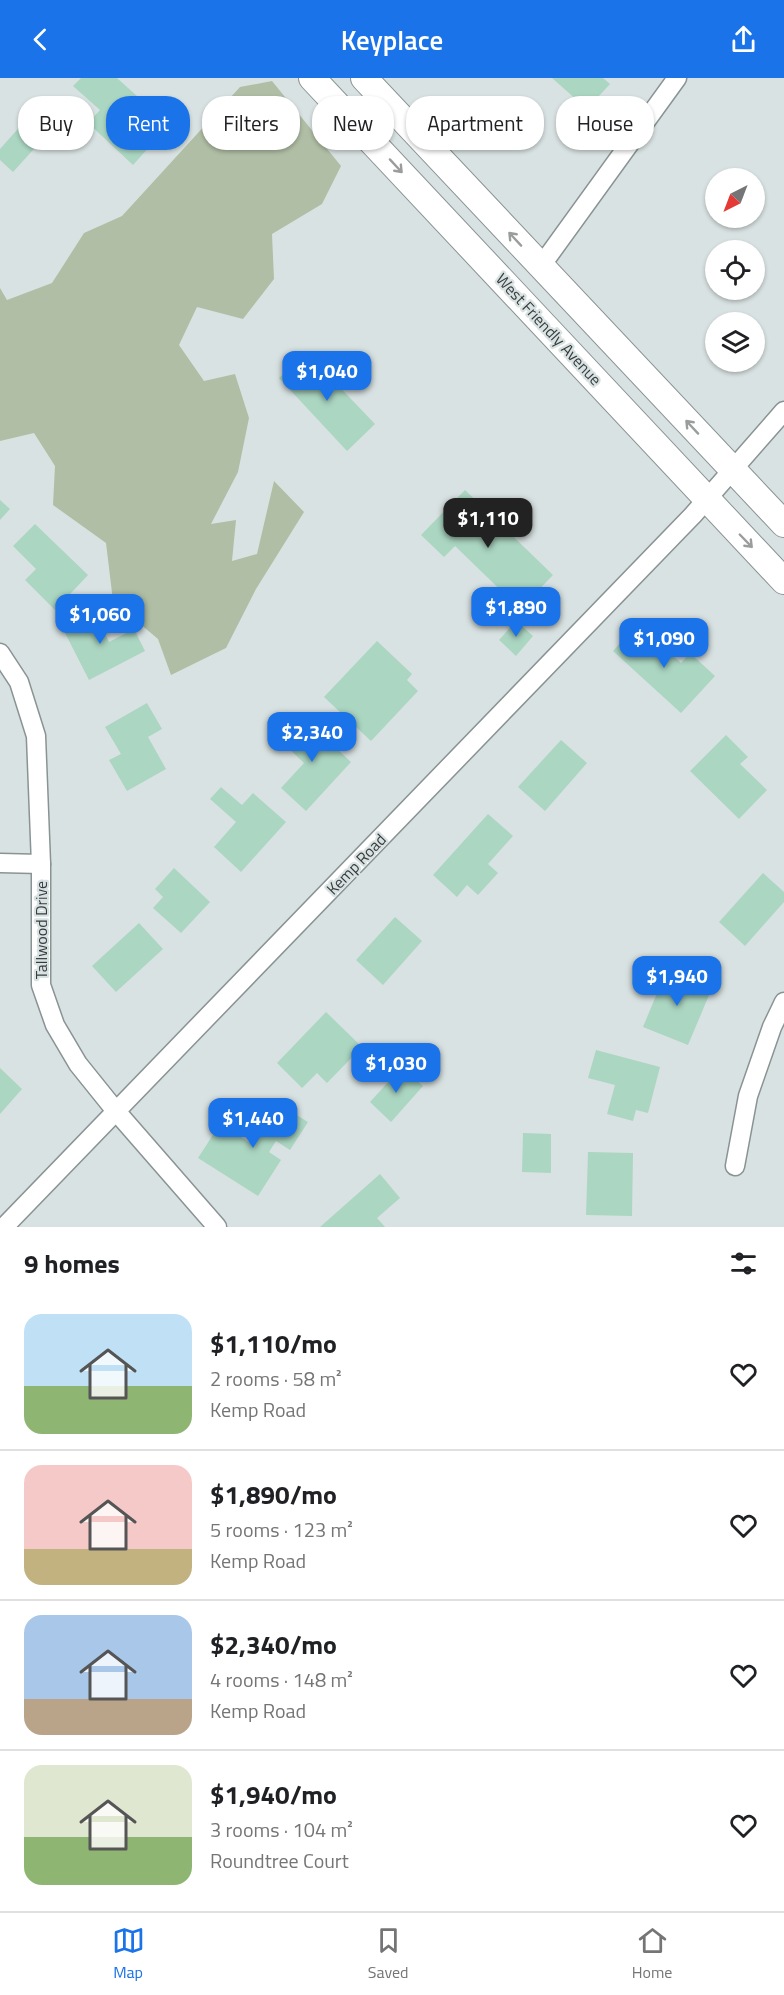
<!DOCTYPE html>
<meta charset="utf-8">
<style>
body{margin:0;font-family:"Titillium Web",sans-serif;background:#f6f6f6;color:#202124;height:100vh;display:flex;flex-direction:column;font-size:22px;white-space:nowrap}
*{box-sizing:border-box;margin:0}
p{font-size:20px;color:#757577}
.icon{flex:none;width:33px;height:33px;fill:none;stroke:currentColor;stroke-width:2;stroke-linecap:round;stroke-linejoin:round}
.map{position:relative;height:1149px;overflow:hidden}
.drawer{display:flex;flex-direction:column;background:#fff;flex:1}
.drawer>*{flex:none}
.banner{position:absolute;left:18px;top:18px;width:748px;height:54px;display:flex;gap:12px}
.needle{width:39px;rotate:222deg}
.fabs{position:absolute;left:705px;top:90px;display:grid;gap:12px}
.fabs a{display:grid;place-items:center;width:60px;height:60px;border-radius:50%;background:#fff;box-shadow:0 2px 4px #0004;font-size:30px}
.price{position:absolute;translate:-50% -51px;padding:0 14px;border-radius:12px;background:#1a73e8;color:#fff;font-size:20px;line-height:39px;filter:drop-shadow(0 2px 3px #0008)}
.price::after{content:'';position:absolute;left:50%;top:36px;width:18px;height:14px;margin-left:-9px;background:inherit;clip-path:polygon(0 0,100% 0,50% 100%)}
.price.on{background:#222;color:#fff}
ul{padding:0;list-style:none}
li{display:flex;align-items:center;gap:18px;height:150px;padding:0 24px}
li+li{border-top:2px solid #e0e0e0}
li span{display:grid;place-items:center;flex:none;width:168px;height:120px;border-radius:18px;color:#555}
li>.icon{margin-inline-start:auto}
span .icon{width:72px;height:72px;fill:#fffc;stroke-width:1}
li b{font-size:26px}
h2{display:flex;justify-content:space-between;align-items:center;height:72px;padding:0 24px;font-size:26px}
.pill{padding:0 21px;border-radius:24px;background:#fff;box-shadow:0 2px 4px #0004;font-size:21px;line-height:54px}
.pill.on{background:#1a73e8;color:#fff}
header{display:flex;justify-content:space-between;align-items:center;height:78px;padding:0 24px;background:#1a73e8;color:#fff;font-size:27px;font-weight:600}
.dock{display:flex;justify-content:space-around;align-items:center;height:84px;border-top:2px solid #e0e0e0;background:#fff;font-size:16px;color:#757577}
.dock a{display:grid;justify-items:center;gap:3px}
.dock .on{color:#1a73e8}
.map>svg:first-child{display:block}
.green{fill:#b0bea5}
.building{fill:#abd6c2}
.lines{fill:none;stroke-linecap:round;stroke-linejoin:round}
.minor-casing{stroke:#8a9393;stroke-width:21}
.secondary-casing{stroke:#8a9393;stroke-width:28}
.minor{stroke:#fff;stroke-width:18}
.secondary{stroke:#fff;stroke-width:26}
.oneway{stroke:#9b9d9d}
.labels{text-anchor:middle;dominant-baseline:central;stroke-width:4.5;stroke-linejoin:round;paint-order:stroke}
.street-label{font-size:16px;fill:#373b3b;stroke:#d9e2e2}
</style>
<header><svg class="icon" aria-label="back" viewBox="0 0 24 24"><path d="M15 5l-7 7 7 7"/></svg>Keyplace<svg class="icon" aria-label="share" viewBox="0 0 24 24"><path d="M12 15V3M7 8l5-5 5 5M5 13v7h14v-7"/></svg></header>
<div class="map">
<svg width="784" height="1149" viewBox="0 0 784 1149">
<rect width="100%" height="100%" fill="#d9e2e2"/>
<polygon class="green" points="272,3 341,88 322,126 272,156 274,201 243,241 197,229 179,267 204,303 235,296 249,340 238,394 211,446 236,442 232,483 257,476 274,403 304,434 256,511 226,570 171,597 158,561 113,523 106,465 53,427 55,388 34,355 0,363 0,210 7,222 52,205 84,155 122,138 240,9"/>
<g class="building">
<polygon points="81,0 117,0 169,47 133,87 88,45 100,32 73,8"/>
<polygon points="552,0 603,0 610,6 587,31"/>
<polygon points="24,44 43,61 13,94 0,82 0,71"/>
<polygon points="307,275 375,346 347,373 279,300"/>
<polygon points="465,412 553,497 520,531 455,468 444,479 421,457"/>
<polygon points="0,422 10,431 0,442"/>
<polygon points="35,446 88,497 55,532 25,502 36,491 13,468"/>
<polygon points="93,532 109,564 134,551 145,573 89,602 61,547"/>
<polygon points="516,543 533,558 516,578 499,562"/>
<polygon points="638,546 681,585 690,575 715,598 681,635 613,573"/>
<polygon points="377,563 412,596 407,602 418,613 371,663 324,619"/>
<polygon points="147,625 162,651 148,659 166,691 127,713 109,682 121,676 105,649"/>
<polygon points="301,637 351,684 306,733 281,710 304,685 279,661"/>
<polygon points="726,657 748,679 740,686 767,712 739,741 690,693"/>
<polygon points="561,662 587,685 545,733 518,709"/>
<polygon points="221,709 242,727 253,715 286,744 241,794 214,769 236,744 210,721"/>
<polygon points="488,736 513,758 488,786 498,795 478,817 467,807 457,819 433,797"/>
<polygon points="174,790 210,824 181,855 153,830 163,819 155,811"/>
<polygon points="763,795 784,814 784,824 745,868 719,844"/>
<polygon points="395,839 422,863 383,907 356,882"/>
<polygon points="139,845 163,871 116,914 92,888"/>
<polygon points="667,891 712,910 688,967 643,949"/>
<polygon points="326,934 362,969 327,1005 317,995 302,1010 277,985"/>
<polygon points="596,972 660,989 648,1035 636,1032 633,1043 607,1036 615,1007 588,1000"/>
<polygon points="402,989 423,1008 391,1044 370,1024"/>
<polygon points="0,990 22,1011 0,1036"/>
<polygon points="274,1023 308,1044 290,1072 276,1063 269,1074 281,1082 258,1118 198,1080 220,1046 252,1066 265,1045 261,1043"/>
<polygon points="523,1055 551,1056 551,1095 522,1094"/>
<polygon points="588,1074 633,1075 632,1138 586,1137"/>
<polygon points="380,1096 400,1120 377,1140 385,1149 320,1149"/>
</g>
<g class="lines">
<g class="minor-casing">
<g id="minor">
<polyline points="541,188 677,0"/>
<polyline points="0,575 19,604 36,658 41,786 41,907 55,947 78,986 115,1032 217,1149"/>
<polyline points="0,785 41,786"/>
<polyline points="735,1088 748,1018 772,949 784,924"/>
<polyline points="4,1149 693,437 784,333"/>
</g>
</g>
<g class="secondary-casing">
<g id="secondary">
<polyline points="312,0 784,503"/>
<polyline points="364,0 784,446"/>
</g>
</g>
<use href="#minor" class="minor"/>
<use href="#secondary" class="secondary"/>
</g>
<defs><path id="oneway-shaft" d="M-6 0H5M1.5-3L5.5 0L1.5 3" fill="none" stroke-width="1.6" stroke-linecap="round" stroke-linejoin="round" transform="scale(1.5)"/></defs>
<g class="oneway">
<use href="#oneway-shaft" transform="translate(396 88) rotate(47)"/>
<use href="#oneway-shaft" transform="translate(515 161) rotate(-133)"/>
<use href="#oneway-shaft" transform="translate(692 349) rotate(-133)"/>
<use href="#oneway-shaft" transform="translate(746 463) rotate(46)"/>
</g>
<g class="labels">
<g class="street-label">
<text transform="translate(549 251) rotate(47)">West Friendly Avenue</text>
<text transform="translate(356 786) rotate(-46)">Kemp Road</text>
<text transform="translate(41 852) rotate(-90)">Tallwood Drive</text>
</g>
</g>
</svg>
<div class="fabs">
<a><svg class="needle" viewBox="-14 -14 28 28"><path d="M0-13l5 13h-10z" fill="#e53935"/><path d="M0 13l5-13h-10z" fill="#757577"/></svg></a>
<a><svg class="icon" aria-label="locate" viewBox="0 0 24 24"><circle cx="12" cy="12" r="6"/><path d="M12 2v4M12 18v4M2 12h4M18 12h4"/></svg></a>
<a><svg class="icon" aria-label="layers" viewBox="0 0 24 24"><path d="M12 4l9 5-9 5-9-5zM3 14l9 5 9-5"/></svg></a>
</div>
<b class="price" style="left:327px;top:324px">$1,040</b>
<b class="price on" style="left:488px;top:471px">$1,110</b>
<b class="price" style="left:516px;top:560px">$1,890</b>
<b class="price" style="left:100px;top:567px">$1,060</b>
<b class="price" style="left:664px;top:591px">$1,090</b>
<b class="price" style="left:312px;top:685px">$2,340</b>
<b class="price" style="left:677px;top:929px">$1,940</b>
<b class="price" style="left:396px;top:1016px">$1,030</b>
<b class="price" style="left:253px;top:1071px">$1,440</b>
<div class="banner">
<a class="pill">Buy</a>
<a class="pill on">Rent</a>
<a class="pill">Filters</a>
<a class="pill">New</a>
<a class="pill">Apartment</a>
<a class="pill">House</a>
</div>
</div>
<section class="drawer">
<h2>9 homes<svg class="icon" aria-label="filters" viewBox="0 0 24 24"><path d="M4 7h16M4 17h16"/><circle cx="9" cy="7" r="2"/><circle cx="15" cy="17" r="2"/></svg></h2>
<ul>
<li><span style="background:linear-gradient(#bfe0f5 60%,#8fb573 0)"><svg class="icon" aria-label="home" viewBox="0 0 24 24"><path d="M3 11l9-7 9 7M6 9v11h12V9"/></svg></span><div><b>$1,110/mo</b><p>2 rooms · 58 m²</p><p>Kemp Road</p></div><svg class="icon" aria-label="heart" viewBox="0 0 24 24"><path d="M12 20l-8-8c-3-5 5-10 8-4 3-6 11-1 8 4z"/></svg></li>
<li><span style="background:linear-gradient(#f6c9c9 70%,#c2b280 0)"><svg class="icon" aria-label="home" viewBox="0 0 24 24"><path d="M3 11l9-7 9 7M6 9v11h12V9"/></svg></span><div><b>$1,890/mo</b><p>5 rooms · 123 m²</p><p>Kemp Road</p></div><svg class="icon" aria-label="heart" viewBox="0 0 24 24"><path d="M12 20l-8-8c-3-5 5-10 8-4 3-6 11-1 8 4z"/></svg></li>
<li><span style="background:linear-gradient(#a9c7e8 70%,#b9a48a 0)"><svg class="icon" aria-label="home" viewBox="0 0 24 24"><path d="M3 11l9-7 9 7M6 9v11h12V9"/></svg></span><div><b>$2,340/mo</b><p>4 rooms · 148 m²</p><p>Kemp Road</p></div><svg class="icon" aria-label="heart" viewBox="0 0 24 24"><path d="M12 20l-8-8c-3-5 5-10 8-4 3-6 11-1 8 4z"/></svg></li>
<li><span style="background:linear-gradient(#dfe7d0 60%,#8fb573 0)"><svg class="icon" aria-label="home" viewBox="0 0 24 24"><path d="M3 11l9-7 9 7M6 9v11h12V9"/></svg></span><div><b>$1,940/mo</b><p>3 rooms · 104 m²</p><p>Roundtree Court</p></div><svg class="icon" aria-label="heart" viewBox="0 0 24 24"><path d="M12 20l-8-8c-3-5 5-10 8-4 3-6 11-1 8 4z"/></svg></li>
</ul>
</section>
<nav class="dock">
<a class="on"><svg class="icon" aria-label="map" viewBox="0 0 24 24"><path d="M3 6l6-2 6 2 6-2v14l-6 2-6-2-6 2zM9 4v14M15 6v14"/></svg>Map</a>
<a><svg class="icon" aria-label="saved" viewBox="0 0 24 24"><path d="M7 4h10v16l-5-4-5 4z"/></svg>Saved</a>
<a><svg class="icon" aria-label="home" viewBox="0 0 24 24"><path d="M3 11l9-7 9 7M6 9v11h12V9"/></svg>Home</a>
</nav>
